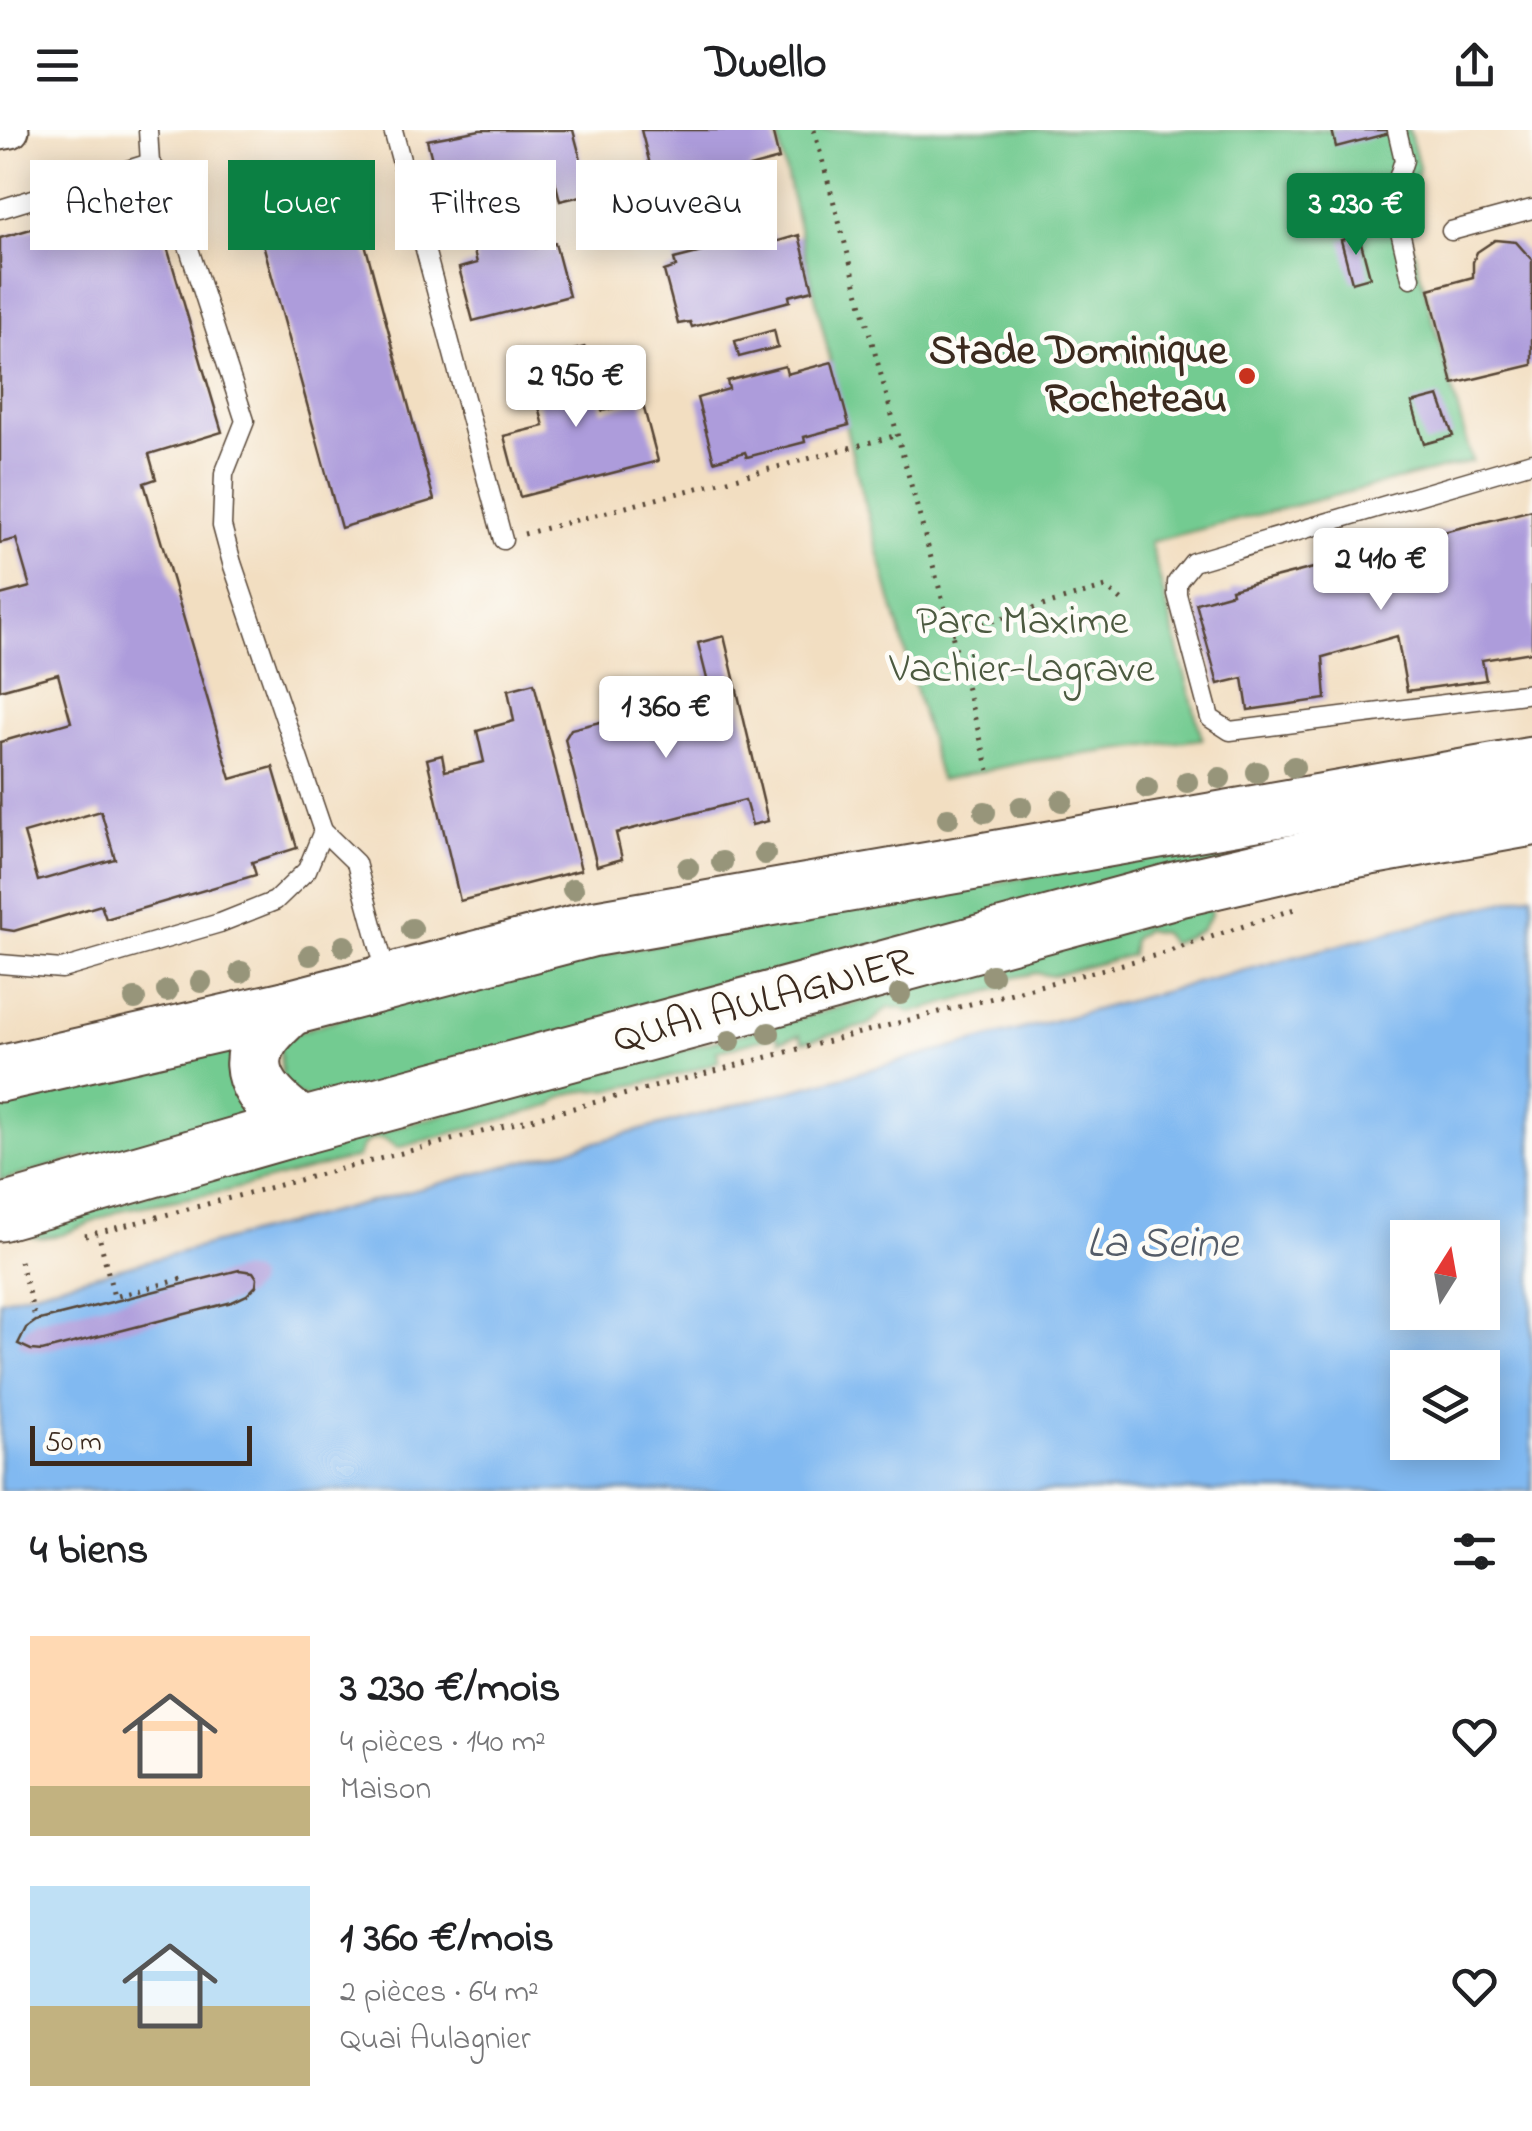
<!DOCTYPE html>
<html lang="fr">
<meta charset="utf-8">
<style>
body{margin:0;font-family:"Indie Flower",sans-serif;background:#f6f6f6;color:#202124;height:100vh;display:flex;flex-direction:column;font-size:38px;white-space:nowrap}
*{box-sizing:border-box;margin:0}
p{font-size:32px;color:#757577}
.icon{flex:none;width:55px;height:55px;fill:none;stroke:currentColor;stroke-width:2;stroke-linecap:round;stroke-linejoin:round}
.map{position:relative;height:1361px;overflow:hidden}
.drawer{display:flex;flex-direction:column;background:#fff;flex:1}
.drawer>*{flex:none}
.hud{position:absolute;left:30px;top:30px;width:1000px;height:90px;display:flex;gap:20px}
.needle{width:65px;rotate:11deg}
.buttons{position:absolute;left:1390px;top:1090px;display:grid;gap:20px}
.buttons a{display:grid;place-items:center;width:110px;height:110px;border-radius:0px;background:#fff;box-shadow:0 5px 25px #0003;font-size:50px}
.scale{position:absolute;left:30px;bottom:25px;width:222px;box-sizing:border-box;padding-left:10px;border:5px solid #3b2a1e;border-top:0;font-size:28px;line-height:35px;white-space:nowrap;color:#3b2a1e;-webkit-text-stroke:8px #fdfcf7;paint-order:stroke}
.price{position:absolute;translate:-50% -85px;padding:0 22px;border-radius:10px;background:#fff;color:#222;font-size:32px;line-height:65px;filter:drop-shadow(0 2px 5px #0008)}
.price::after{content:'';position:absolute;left:50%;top:60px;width:30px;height:22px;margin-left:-15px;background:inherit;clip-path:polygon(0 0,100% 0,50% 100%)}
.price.current{background:#0b8043;color:#fff}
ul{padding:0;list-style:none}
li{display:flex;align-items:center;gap:30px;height:250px;padding:0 30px}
li span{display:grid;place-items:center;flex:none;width:280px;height:200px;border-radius:0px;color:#555}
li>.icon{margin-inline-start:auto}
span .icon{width:120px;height:120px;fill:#fffc;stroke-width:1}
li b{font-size:42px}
h2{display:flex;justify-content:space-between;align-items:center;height:120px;padding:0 30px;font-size:42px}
.pill{padding:0 35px;border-radius:0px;background:#fff;box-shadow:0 5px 25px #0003;font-size:35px;line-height:90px}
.pill.current{background:#0b8043;color:#fff}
header{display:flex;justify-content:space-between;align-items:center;height:130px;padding:0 30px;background:#fff;font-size:45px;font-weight:700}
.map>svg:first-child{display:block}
.green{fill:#73cb91;stroke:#577a58;stroke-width:2.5}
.water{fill:#81b9f1;stroke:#5e7288;stroke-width:2.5;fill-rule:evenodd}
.building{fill:#ad9cdb;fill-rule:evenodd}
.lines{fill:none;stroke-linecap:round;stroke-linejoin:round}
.lane-casing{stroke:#564536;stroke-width:21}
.street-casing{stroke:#564536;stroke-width:39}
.primary-casing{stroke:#564536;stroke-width:59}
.path{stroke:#564536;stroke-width:5;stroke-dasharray:2.5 8;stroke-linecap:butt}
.lane{stroke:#fff;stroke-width:18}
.street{stroke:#fff;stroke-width:35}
.primary{stroke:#fff;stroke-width:55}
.tree{fill:#97957a}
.poi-dot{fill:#c8321e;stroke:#fdfcf7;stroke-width:4}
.labels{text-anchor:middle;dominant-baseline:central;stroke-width:9;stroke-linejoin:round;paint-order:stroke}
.poi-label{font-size:42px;font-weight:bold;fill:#3b2a1e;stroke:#fdfcf7;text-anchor:end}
.park-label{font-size:42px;fill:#4c5a40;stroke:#fdfcf7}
.street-label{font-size:42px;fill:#3b2a1e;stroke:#fdfcf7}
.water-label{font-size:45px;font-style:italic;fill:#545c68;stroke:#fdfcf7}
</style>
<header><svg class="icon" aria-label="menu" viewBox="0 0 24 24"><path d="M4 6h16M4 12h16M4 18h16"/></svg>Dwello<svg class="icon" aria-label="share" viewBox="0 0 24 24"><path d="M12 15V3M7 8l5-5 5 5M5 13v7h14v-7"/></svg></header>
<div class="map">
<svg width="1532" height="1361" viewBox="0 0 1532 1361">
<rect width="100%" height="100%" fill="#fdfcf7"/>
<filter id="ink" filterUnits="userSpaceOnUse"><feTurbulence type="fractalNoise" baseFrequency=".01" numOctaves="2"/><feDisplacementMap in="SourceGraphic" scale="20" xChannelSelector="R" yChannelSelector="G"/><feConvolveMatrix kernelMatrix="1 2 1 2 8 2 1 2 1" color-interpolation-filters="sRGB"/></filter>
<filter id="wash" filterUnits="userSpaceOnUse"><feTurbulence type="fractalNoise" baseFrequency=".0048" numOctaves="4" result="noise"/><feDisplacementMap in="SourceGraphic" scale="40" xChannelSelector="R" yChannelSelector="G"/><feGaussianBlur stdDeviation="2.25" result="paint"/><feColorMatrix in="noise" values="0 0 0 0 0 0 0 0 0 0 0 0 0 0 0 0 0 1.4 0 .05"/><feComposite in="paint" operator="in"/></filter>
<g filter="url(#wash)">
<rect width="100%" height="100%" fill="#f2dec1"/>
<g class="green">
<polygon points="776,0 1409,0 1419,37 1405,88 1472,331 1150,412 1202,609 1031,631 940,650 856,340"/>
<polygon points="1532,655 327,973 283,961 279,908 465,849"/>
<path d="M1210,777L1211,785L1201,800L1171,814L1162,803L1145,800L1133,809L1131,825L1051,846L1036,843L1012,848L1006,857L911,883L901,878H888L868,895L803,912L800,905L779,911L777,905L717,921L719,931C686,944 654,951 619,958C595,963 572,955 551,976L397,1018C382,1001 364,1007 358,1027L226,1061L121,1080L62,1105L38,1108L27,1106L19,1099Z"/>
<polygon points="233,910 260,984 105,1031 89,1026 0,1051 0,971"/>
</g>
<path class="water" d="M1532,764V1361H0V1170ZM1408,1108H1482V1182H1408ZM1408,1238H1482V1312H1408Z"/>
<g id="blocks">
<g class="building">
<polygon points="480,0 573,0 590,64 560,71 553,42 518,50 536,118 555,113 569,166 473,191 459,138 477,133 460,65 442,69 427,10"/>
<polygon points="641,0 772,0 779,29 749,37 751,41 689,54 691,60 659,69"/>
<polygon points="1332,0 1389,0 1390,3 1336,17"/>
<polygon points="190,35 196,53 186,56 180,38"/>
<polygon points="346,43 434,370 341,398 251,70"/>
<path d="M154,73L222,302L149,324L156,349L144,353L231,649L273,637L297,718L252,732L256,745L106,789L101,775L14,801L1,799L0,612L71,592L58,544L0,560V465L30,457L16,409L0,413V108L103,78L106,88ZM101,681L115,729L38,751L24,703Z"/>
<polygon points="773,104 775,112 799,105 813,160 789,166 790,171 692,197 690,192 678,194 664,141 676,137 674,129"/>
<polygon points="1359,105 1370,147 1352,152 1341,110"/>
<polygon points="1495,110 1516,112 1532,130 1532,235 1453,254 1429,159 1473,147 1473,132 1477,122"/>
<polygon points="774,200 778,217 739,227 735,211"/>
<polygon points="585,217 602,281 642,271 658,331 520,367 504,306 544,296 527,232"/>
<polygon points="832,232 849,295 804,307 805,312 747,327 745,322 714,331 697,268 729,259 727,251 785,236 787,244"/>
<polygon points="1439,266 1453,306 1424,314 1412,273"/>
<polygon points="1532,380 1532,522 1482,530 1486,550 1407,561 1397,506 1323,527 1326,569 1248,580 1243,548 1218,554 1196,473 1232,463 1231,459 1384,420 1383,417"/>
<polygon points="724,506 768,691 752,695 745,670 616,703 622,729 597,736 565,609 571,599 711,565 698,513"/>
<polygon points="534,553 581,740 460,771 427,629 442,625 445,641 484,632 477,601 514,591 508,560"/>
<polygon points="239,1140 253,1142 257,1148 256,1156 247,1165 232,1172 42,1221 31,1220 18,1214 26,1198 36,1191"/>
</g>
</g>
</g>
<g filter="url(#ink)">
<use href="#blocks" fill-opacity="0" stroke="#564536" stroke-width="2.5"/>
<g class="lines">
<g class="lane-casing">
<g id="lane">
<polyline points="393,0 503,410"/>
<polyline points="1397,0 1404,30 1392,67 1411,148"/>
<polyline points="0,79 150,33"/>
<polyline points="1451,101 1532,79"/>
<polyline points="1532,332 1193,432 1177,452 1177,464 1210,588 1230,601 1532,563"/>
<polyline points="323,701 356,733 387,846"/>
<polyline points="0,834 62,839 220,793 275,771 307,740 323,701 232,433 222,396 224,344 245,291 178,85 172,57 150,33 148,0"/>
</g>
</g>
<g class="street-casing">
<polyline id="street" points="0,2 11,0"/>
</g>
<g class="primary-casing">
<g id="primary">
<path d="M289,878C281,887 269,896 262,907C237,947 274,976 302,996"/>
<polyline points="0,944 289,878 591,799 1532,635"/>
<polyline points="0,1083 302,996 1179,759 1326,725 1532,688"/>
</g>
</g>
<g class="path">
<polyline points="814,0 989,640"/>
<polyline points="524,404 898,305"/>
<polyline points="952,503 1106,457 1127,475"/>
<polyline points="85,1106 1161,824 1300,777"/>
<polyline points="100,1110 114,1167 182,1149"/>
<polyline points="20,1131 36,1191"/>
</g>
<use href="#lane" class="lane"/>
<use href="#street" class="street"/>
<use href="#primary" class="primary"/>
</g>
<g class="tree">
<circle cx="1294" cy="637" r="11"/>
<circle cx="1257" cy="642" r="11"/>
<circle cx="1220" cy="648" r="11"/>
<circle cx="1187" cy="652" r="11"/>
<circle cx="1147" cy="658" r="11"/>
<circle cx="1062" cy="671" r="11"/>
<circle cx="1021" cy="677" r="11"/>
<circle cx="985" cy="682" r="11"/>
<circle cx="948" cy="688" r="11"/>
<circle cx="765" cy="724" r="11"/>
<circle cx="722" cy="732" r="11"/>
<circle cx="688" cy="738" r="11"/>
<circle cx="573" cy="759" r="11"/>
<circle cx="412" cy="799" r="11"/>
<circle cx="344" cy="816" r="11"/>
<circle cx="310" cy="825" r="11"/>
<circle cx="241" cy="842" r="11"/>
<circle cx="992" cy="845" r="11"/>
<circle cx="201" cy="852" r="11"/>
<circle cx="167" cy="861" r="11"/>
<circle cx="900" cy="864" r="11"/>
<circle cx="135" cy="869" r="11"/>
<circle cx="769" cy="903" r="11"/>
<circle cx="730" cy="911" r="11"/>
</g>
</g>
<circle class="poi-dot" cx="1247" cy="246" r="10"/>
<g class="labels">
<g class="poi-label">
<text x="1227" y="222">Stade Dominique<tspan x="1227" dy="48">Rocheteau</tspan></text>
</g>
<g class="park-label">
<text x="1022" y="492">Parc Maxime<tspan x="1022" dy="48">Vachier-Lagrave</tspan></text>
</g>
<g class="street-label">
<text transform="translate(763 872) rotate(-15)">QUAI AULAGNIER</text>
</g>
<g class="water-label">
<text x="1162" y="1115">La Seine</text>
</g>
</g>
</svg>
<div class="buttons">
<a><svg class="needle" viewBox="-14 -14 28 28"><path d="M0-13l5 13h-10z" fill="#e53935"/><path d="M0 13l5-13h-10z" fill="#757577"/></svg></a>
<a><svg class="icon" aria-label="layers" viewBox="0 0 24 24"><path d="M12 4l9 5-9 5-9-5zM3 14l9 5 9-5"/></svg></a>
</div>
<div class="scale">50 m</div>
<b class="price current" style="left:1356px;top:128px">3 230 €</b>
<b class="price" style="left:576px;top:300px">2 950 €</b>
<b class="price" style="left:1381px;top:483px">2 410 €</b>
<b class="price" style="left:666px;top:631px">1 360 €</b>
<div class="hud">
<a class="pill">Acheter</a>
<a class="pill current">Louer</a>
<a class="pill">Filtres</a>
<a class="pill">Nouveau</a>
</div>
</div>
<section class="drawer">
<h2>4 biens<svg class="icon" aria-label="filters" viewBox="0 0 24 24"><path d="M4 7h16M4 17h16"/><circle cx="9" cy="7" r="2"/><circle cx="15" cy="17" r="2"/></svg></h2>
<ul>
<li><span style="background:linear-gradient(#ffd9b3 75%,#c2b280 0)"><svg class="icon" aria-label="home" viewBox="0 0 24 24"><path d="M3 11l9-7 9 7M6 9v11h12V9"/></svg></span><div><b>3 230 €/mois</b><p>4 pièces · 140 m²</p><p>Maison</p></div><svg class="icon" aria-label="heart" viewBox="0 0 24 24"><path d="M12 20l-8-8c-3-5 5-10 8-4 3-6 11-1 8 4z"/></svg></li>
<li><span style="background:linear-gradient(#bfe0f5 60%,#c2b280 0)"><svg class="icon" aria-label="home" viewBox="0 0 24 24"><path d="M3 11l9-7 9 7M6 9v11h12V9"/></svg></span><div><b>1 360 €/mois</b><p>2 pièces · 64 m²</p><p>Quai Aulagnier</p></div><svg class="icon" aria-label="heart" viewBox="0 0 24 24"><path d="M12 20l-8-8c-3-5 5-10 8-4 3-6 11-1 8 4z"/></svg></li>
</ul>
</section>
